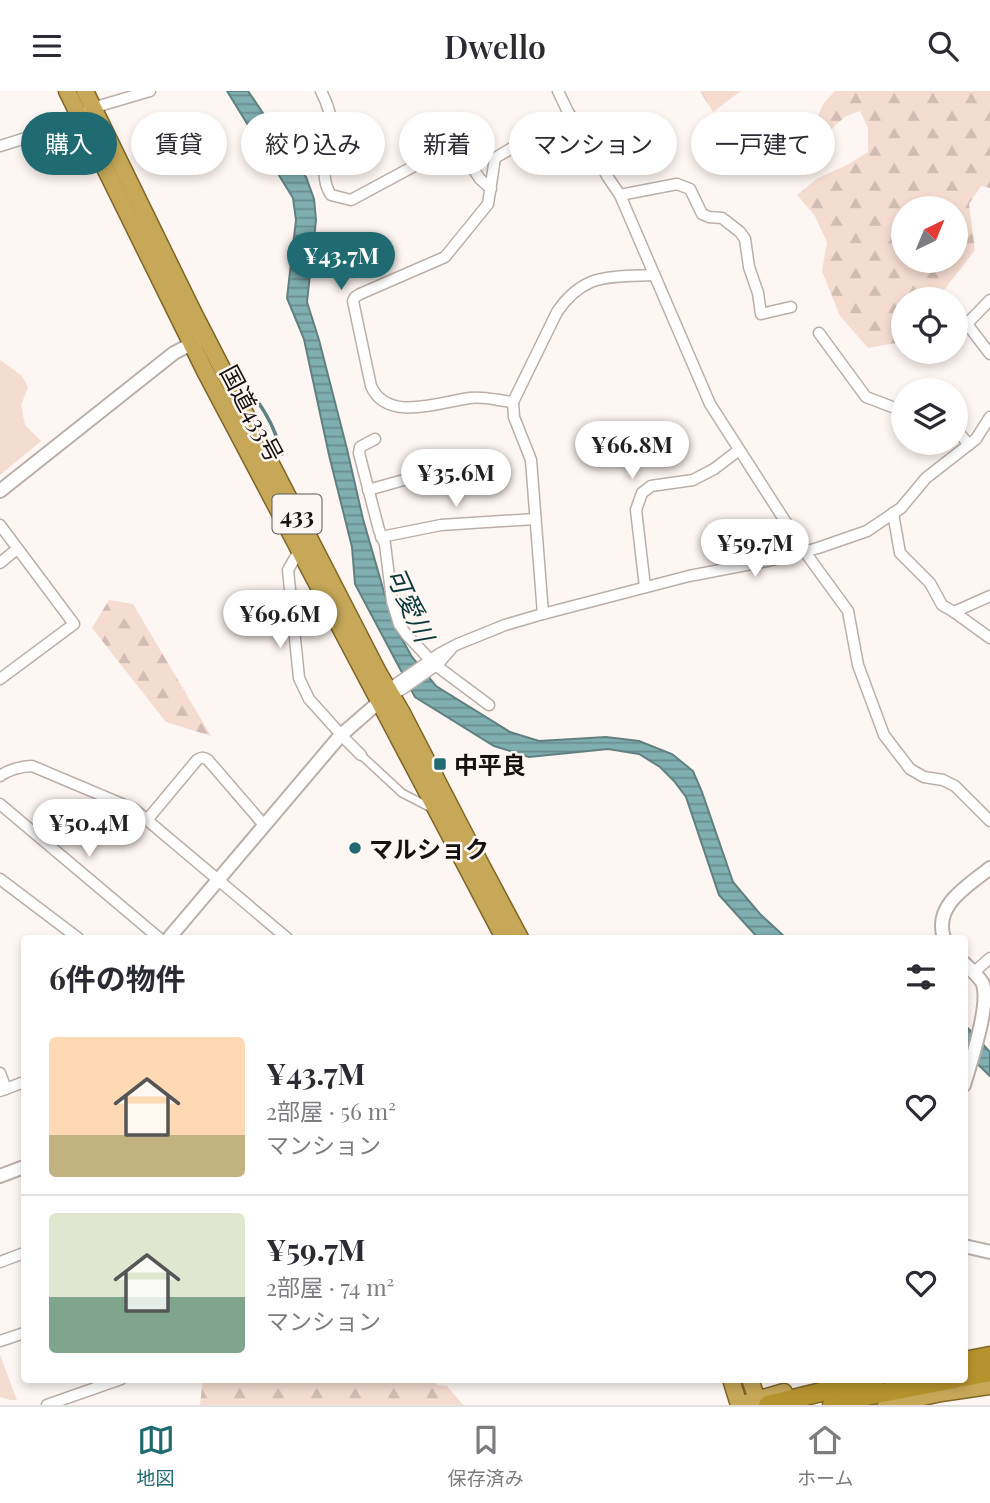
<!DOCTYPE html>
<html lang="ja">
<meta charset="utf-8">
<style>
body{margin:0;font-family:"Playfair Display","Noto Sans JP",serif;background:#f7f7f7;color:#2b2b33;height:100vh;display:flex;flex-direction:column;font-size:26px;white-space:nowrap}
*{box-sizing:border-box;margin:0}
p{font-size:23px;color:#7c7c81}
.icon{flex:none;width:38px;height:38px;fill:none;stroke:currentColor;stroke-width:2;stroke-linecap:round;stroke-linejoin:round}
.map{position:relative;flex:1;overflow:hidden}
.panel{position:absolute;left:21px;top:844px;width:947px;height:448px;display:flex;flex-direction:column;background:#fff;border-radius:7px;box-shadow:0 4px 10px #0003}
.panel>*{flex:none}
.guide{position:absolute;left:21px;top:21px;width:948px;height:63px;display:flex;gap:14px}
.needle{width:46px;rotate:43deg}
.buttons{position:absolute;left:891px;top:105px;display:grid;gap:14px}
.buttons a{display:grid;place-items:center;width:77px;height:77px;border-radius:50%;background:#fff;box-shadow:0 4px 10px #0003;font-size:35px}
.price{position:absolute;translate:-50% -60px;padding:0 16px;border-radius:24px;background:#fff;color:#222;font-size:23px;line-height:46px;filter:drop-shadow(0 2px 4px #0008)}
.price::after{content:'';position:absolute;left:50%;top:42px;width:21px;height:16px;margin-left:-10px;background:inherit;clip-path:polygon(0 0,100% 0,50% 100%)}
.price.active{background:#1f6b71;color:#fff}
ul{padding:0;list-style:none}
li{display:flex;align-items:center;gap:21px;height:175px;padding:0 28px}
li+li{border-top:2px solid #e1e1e2}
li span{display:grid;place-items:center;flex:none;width:196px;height:140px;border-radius:7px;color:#555}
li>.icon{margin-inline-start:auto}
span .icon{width:84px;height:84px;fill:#fffc;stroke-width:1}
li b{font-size:30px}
h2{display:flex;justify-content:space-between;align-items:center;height:84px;padding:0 28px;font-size:30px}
.chip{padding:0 24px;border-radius:32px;background:#fff;box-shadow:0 4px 10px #0003;font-size:24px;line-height:63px}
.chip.active{background:#1f6b71;color:#fff}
header{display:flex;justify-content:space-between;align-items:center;height:91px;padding:0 28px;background:#fff;font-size:32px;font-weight:600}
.dock{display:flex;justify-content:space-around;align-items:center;height:98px;border-top:2px solid #e1e1e2;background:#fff;font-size:19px;color:#7c7c81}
.dock a{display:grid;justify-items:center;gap:4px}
.dock .active{color:#1f6b71}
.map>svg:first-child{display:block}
.forest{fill:url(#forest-firs);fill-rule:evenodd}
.park{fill:#f4dcd1}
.water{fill:url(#water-rules);stroke:#608081;stroke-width:2}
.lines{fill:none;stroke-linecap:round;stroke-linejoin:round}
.stream{stroke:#608081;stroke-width:3.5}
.pedestrian-casing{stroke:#bbafa9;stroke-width:10}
.minor-casing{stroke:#bbafa9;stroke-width:13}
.tertiary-casing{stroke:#bbafa9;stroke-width:16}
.trunk-casing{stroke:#7f6624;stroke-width:19}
.motorway-casing{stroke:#7f6624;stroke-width:21}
.pedestrian{stroke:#fff;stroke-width:7}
.minor{stroke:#fff;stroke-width:10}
.tertiary{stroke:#fff;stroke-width:12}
.trunk{stroke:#c6a858;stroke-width:16}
.motorway{stroke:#b7932e;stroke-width:18}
.poi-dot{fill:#1f6b71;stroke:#fef6f2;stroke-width:2.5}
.labels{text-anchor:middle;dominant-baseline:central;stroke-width:5;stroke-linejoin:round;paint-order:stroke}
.shield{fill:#fef6f2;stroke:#5c5654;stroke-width:2}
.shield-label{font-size:23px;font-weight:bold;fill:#161210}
.street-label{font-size:24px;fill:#161210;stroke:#fef6f2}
.poi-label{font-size:24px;font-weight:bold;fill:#161210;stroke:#fef6f2;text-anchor:start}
.water-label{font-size:26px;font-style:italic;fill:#0a393b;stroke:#fef6f2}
</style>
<header><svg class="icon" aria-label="menu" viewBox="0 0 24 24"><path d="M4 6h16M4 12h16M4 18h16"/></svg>Dwello<svg class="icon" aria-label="search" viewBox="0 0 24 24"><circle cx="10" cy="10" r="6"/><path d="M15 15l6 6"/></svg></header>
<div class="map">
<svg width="990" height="1314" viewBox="0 0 990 1314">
<defs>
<pattern id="forest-firs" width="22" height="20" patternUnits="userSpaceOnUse" patternTransform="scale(1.75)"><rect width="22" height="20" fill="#f4dcd1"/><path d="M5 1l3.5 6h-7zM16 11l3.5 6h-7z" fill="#d0bcb2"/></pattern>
<pattern id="water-rules" width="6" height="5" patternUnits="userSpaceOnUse" patternTransform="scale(1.75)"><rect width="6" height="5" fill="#80afb1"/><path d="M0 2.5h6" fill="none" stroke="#688d8f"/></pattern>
</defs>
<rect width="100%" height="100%" fill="#fef6f2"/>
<g class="forest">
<polygon points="700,0 741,0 713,21"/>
<path d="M835,0H990V97L981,95L969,113L975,159L937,208H903V245L896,252L868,257L840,225L822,180L827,151L815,125L797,104L818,87L847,74L868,61V37L860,20L846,25L828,41L814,35L823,13ZM956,117V170H903V117Z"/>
<polygon points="109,509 133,513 211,645 166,631 92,537"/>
<polygon points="203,1288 431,1288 437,1294 447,1295 463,1314 200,1314"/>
</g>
<g class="park">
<polygon points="0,269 22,285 28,296 21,314 25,334 41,350 0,384"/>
<polygon points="0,1264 17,1309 10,1309 0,1306"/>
</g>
<g class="water">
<polygon points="227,0 248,0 306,86 314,108 316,129 307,211 319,249 347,358 363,428 393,532 412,566 436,595 510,641 539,650 606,646 639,650 672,663 693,680 702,701 733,791 760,823 786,847 758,847 719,804 686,706 674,690 660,676 639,663 608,658 529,666 494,655 415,606 355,493 352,456 329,364 304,248 287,207 296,129 293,107"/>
<polygon points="964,933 990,961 990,985 964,960"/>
</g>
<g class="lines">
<path class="stream" d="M251,302C267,321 276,340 282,363"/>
<g class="pedestrian-casing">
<polyline id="pedestrian" points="361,664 402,702 433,718"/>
</g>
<g class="minor-casing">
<g id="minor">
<path d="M321,0C327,12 332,24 331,38C330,61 317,83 331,104L351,109L444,59L449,61L463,73L474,79L480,88L491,98"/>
<polyline points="558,0 568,21 589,51 607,85 620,104 710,313 805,461 848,520 858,574 884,644 910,678 924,686 943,689 955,695 990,730"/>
<polyline points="0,55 45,41 99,15 150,0"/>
<polyline points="620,104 677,93 690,98 702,123 709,126 722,127 740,141 745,148 749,176 758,202 761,223 791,216"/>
<polyline points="967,233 990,263"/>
<polyline points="819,242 866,306 903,320"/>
<polyline points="956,244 990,209"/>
<path d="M513,311C500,310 484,305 470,307C440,311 387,332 371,295L353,210L355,206L360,203L445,166L488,113L495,67L534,44"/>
<polyline points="956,341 960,343 969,354"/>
<polyline points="375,348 360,356 359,362 379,439 385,453 392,510 399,533 406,543 434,573 489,614"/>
<polyline points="368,399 436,380"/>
<polyline points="893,422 900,462 930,492 942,514 954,521 990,505"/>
<polyline points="0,434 74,533 0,588"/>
<polyline points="381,446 441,434 535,428"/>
<polyline points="299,460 288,479 299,587 309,608 345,648 361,664"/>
<polyline points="0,472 17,458"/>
<polyline points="645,496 636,419 642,402 651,395 693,389 714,378 739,359"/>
<polyline points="954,521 990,547"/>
<path d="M543,523L531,369L514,326L513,311L557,221C565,209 577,197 591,191C607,184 636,185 654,184"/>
<polyline points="387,604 396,593 439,563 458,553 505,534 539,524 689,485 772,469 818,457 867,440 901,417 926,387 976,348 990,326"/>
<polyline points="389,605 404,597 438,573 451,558"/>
<path d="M0,685C8,679 22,675 32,675L134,718L287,847"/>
<polyline points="0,713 159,847"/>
<path d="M147,729L197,669C201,666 204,666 208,669L264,734"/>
<polyline points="0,788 78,847"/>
<polyline points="973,882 990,867"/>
<polyline points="0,982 6,998"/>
<polyline points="0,1000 24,991"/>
<polyline points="0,1171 24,1162"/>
<polyline points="0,1250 24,1242"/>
<polyline points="47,1314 121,1288"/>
</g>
</g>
<g class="tertiary-casing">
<g id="tertiary">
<polyline points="0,400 174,262 199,249"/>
<polyline points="169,847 340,645 379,611"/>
<path d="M944,847C933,814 968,795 990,777"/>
<path d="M964,872C970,878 979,885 983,893C990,915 971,970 964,994"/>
<polyline points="0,1085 24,1076"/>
<polyline points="964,1155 990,1161"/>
</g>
</g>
<g class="trunk-casing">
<g id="trunk">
<polyline points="67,0 205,280 504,847"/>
<polyline points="85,0 193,221 378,581 402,622 463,740 520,847"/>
<polyline points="731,1288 739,1314"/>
<polyline points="750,1288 759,1314"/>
<polyline points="739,1314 784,1301"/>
<polyline points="886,1314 941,1302 990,1295"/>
</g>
</g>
<g class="motorway-casing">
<g id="motorway">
<polyline points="964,1270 990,1265"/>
<polyline points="964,1286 990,1281"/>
<polyline points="768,1314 875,1288"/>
<polyline points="832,1314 866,1305 955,1288"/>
</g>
</g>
<use href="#pedestrian" class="pedestrian"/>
<use href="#minor" class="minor"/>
<use href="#tertiary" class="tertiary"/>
<use href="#trunk" class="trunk"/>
<use href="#motorway" class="motorway"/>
</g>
<g class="poi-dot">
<rect x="433" y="666" width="14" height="14" rx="3.5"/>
<circle cx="355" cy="757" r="7"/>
</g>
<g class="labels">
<rect class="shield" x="272.5" y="403.5" width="49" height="39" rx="5"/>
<g class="shield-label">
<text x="297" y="423">433</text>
</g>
<g class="street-label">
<text transform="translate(253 322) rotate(62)">国道433号</text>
</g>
<g class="poi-label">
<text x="454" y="673">中平良</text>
<text x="369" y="757">マルショク</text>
</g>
<g class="water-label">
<text transform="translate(411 513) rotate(66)">可愛川</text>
</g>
</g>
</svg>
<div class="buttons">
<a><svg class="needle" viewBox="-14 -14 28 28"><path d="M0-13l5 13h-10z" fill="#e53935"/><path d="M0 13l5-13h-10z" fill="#7c7c81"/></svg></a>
<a><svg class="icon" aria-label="locate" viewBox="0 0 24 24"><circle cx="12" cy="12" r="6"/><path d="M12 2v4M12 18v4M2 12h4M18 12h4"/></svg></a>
<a><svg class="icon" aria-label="layers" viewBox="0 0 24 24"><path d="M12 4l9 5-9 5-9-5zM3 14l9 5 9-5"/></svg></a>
</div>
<b class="price active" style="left:341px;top:201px">¥43.7M</b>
<b class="price" style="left:632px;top:390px">¥66.8M</b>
<b class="price" style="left:456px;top:418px">¥35.6M</b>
<b class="price" style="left:755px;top:488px">¥59.7M</b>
<b class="price" style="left:280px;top:559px">¥69.6M</b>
<b class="price" style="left:89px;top:768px">¥50.4M</b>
<div class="guide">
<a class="chip active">購入</a>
<a class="chip">賃貸</a>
<a class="chip">絞り込み</a>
<a class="chip">新着</a>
<a class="chip">マンション</a>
<a class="chip">一戸建て</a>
</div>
<section class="panel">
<h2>6件の物件<svg class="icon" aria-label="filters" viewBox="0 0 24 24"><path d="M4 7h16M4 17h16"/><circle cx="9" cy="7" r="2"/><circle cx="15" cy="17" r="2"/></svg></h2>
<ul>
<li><span style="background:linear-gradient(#ffd9b3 70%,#c2b280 0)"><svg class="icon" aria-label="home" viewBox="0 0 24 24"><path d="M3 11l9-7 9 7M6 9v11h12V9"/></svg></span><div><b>¥43.7M</b><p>2部屋 · 56 m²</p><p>マンション</p></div><svg class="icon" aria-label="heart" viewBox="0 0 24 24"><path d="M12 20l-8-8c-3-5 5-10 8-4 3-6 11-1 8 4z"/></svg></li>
<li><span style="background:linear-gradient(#dfe7d0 60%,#7fa58c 0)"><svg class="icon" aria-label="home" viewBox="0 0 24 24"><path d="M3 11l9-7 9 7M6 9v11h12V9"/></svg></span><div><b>¥59.7M</b><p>2部屋 · 74 m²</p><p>マンション</p></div><svg class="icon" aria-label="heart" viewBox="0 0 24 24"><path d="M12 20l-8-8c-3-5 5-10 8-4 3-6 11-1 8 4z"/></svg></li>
</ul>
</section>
</div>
<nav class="dock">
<a class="active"><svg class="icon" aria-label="map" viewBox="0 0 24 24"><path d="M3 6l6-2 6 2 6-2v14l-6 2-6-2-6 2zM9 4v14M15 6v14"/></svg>地図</a>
<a><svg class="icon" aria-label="saved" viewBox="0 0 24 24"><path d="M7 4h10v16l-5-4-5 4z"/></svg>保存済み</a>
<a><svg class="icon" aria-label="home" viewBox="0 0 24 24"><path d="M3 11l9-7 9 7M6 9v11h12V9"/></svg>ホーム</a>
</nav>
